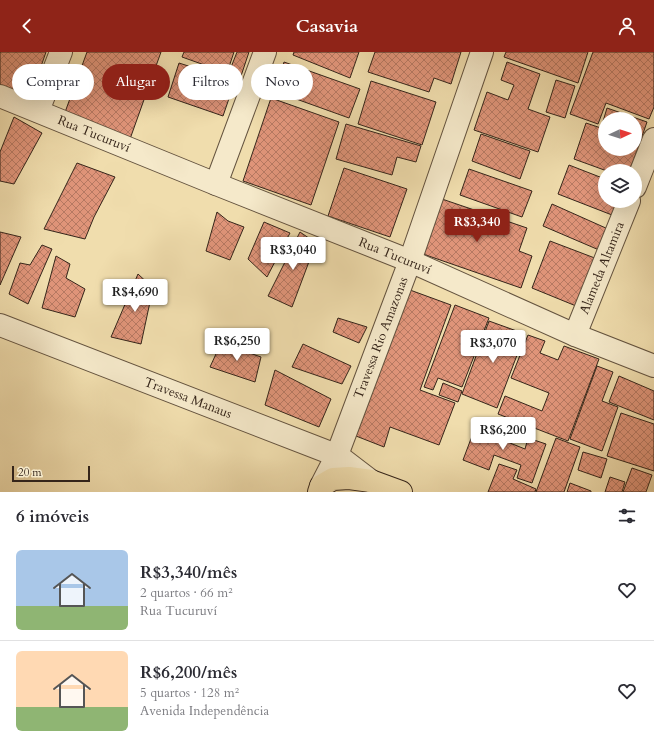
<!DOCTYPE html>
<html lang="pt">
<meta charset="utf-8">
<style>
body{margin:0;font-family:Cardo,serif;background:#f7f7f7;color:#2b2b33;height:100vh;display:flex;flex-direction:column;font-size:15px;white-space:nowrap}
*{box-sizing:border-box;margin:0}
p{font-size:13px;color:#7c7c81}
.icon{flex:none;width:22px;height:22px;fill:none;stroke:currentColor;stroke-width:2;stroke-linecap:round;stroke-linejoin:round}
.map{position:relative;height:440px;overflow:hidden}
.details{display:flex;flex-direction:column;background:#fff;flex:1}
.details>*{flex:none}
.banner{position:absolute;left:12px;top:12px;width:400px;height:36px;display:flex;gap:8px}
.needle{width:26px;rotate:86deg}
.controls{position:absolute;left:598px;top:60px;display:grid;gap:8px}
.controls a{display:grid;place-items:center;width:44px;height:44px;border-radius:50%;background:#fff;box-shadow:0 4px 16px #0002;font-size:20px}
.scale{position:absolute;left:12px;bottom:10px;width:78px;box-sizing:border-box;padding-left:4px;border:2px solid #35251a;border-top:0;font-size:11px;line-height:14px;white-space:nowrap;color:#35251a;-webkit-text-stroke:3px #f5e9ca;paint-order:stroke}
.price{position:absolute;translate:-50% -34px;padding:0 9px;border-radius:4px;background:#fff;color:#222;font-size:13px;line-height:26px;filter:drop-shadow(0 1px 2px #0008)}
.price::after{content:'';position:absolute;left:50%;top:24px;width:12px;height:9px;margin-left:-6px;background:inherit;clip-path:polygon(0 0,100% 0,50% 100%)}
.price.on{background:#8f2418;color:#fff}
ul{padding:0;list-style:none}
li{display:flex;align-items:center;gap:12px;height:100px;padding:0 16px}
li+li{border-top:1px solid #e1e1e2}
li span{display:grid;place-items:center;flex:none;width:112px;height:80px;border-radius:6px;color:#555}
li>.icon{margin-inline-start:auto}
span .icon{width:48px;height:48px;fill:#fffc;stroke-width:1}
li b{font-size:17px}
h2{display:flex;justify-content:space-between;align-items:center;height:48px;padding:0 16px;font-size:17px}
.tag{padding:0 14px;border-radius:18px;background:#fff;box-shadow:0 4px 16px #0002;font-size:14px;line-height:36px}
.tag.on{background:#8f2418;color:#fff}
header{display:flex;justify-content:space-between;align-items:center;height:52px;padding:0 16px;background:#8f2418;color:#fff;font-size:18px;font-weight:700}
.map>svg:first-child{display:block}
.building{fill:url(#building-cross-hatch);stroke:#35251a;fill-rule:evenodd}
.lines{fill:none;stroke-linecap:round;stroke-linejoin:round}
.street-casing{stroke:#64533f;stroke-width:24}
.primary-casing{stroke:#35251a;stroke-width:24}
.street{stroke:#f5e9ca;stroke-width:22}
.primary{stroke:#f0ddad;stroke-width:22}
.labels{text-anchor:middle;dominant-baseline:central;stroke-width:3.5;stroke-linejoin:round;paint-order:stroke}
.street-label{font-size:13px;fill:#35251a;stroke:#f5e9ca}
</style>
<header><svg class="icon" aria-label="back" viewBox="0 0 24 24"><path d="M15 5l-7 7 7 7"/></svg>Casavia<svg class="icon" aria-label="person" viewBox="0 0 24 24"><circle cx="12" cy="8" r="4"/><path d="M4 21q1-7 8-7t8 7"/></svg></header>
<div class="map">
<svg width="654" height="440" viewBox="0 0 654 440">
<defs>
<pattern id="building-cross-hatch" width="8" height="8" patternUnits="userSpaceOnUse"><rect width="8" height="8" fill="#df9479"/><path d="M0 0l8 8M0 8l8-8" fill="none" stroke="#b67962"/></pattern>
</defs>
<rect width="100%" height="100%" fill="#f0ddad"/>
<filter id="stains"><feTurbulence type="fractalNoise" baseFrequency=".005" numOctaves="4"/><feColorMatrix values="0 0 0 0 .2 0 0 0 0 .09 0 0 0 0 .02 0 0 0 .5 -.17"/></filter>
<radialGradient id="worn" r=".72"><stop offset=".6" stop-color="#630" stop-opacity="0"/><stop offset="1" stop-color="#630" stop-opacity=".3"/></radialGradient>
<g class="building">
<polygon points="0,0 46,0 29,49 0,39"/>
<polygon points="87,0 161,0 130,87 64,63"/>
<polygon points="184,0 234,0 227,21 182,5"/>
<polygon points="237,0 249,0 240,27 228,23"/>
<polygon points="294,0 359,0 350,26 293,3"/>
<polygon points="375,0 461,0 451,32 434,26 429,40 368,20"/>
<polygon points="506,0 588,0 578,31 504,5"/>
<polygon points="593,0 654,0 654,55 649,67 606,51 598,72 570,62"/>
<polygon points="284,10 360,37 349,66 274,39"/>
<polygon points="507,10 540,22 528,57 550,65 538,100 474,78 487,40 508,48 514,33 501,28"/>
<polygon points="179,11 235,29 223,64 168,45"/>
<polygon points="556,28 575,34 565,66 546,60"/>
<polygon points="371,29 436,50 422,93 358,72"/>
<polygon points="271,46 339,70 311,153 243,129"/>
<path d="M607,56L647,70L630,119H607L574,107L586,71L601,76ZM605,67H635V97H605Z"/>
<polygon points="14,65 42,81 14,132 0,129 0,100"/>
<polygon points="346,72 421,94 416,110 397,105 392,123 336,107"/>
<polygon points="481,82 530,99 520,127 472,109"/>
<polygon points="77,111 115,125 94,165 85,187 44,177"/>
<polygon points="569,113 605,127 605,149 617,149 612,163 558,142"/>
<polygon points="344,116 407,137 390,185 328,164"/>
<polygon points="469,117 532,139 522,165 460,143"/>
<polygon points="439,146 527,176 519,199 532,204 521,236 420,201"/>
<polygon points="552,152 608,177 599,198 543,174"/>
<polygon points="217,160 228,169 244,175 230,208 206,199"/>
<polygon points="264,170 290,181 267,225 248,207"/>
<polygon points="0,180 21,185 0,233"/>
<polygon points="300,180 316,191 292,255 268,244"/>
<polygon points="550,189 600,208 581,256 532,236"/>
<polygon points="42,193 52,197 28,252 9,242 20,211 30,213"/>
<polygon points="56,204 70,212 66,226 85,237 75,265 42,256"/>
<polygon points="138,222 153,236 141,292 111,285"/>
<polygon points="410,238 451,253 420,338 455,351 439,393 390,375 384,395 356,384"/>
<polygon points="455,253 489,266 462,335 438,326 433,338 424,335"/>
<polygon points="338,266 367,275 359,291 333,280"/>
<polygon points="489,269 525,282 497,356 462,342"/>
<polygon points="528,283 545,289 540,301 558,308 564,294 599,307 568,389 498,362 505,344 542,359 549,341 511,326"/>
<polygon points="221,291 261,305 255,330 210,315"/>
<polygon points="303,292 351,314 342,332 292,315"/>
<polygon points="597,314 613,320 602,349 618,355 602,399 570,387"/>
<polygon points="275,318 331,347 319,375 265,353"/>
<polygon points="619,324 654,339 654,368 609,350"/>
<polygon points="443,331 462,339 458,350 439,343"/>
<polygon points="621,361 654,372 654,419 607,404"/>
<polygon points="478,368 509,380 505,389 525,397 528,386 546,392 532,431 517,426 521,413 494,403 489,418 463,408"/>
<polygon points="556,386 580,395 564,440 536,440"/>
<polygon points="583,400 607,407 601,426 578,418"/>
<polygon points="499,412 517,418 513,427 536,437 535,440 488,440"/>
<polygon points="632,416 652,423 646,440 623,440"/>
<polygon points="610,425 625,430 622,440 605,440"/>
<polygon points="570,431 591,439 591,440 567,440"/>
</g>
<g class="lines">
<g class="street-casing">
<g id="street">
<polyline points="0,44 216,132 410,209 575,283 654,314"/>
<polyline points="38,59 61,0"/>
<polyline points="216,132 265,0"/>
<polyline points="635,135 654,87"/>
<polyline points="0,273 328,400 337,403 371,429"/>
<polyline points="575,283 629,149"/>
<polyline points="321,434 337,403 410,209 482,0"/>
</g>
</g>
<g class="primary-casing">
<polyline id="primary" points="319,440 321,434 333,427 349,426 371,429 401,440"/>
</g>
<use href="#street" class="street"/>
<use href="#primary" class="primary"/>
</g>
<g class="labels">
<g class="street-label">
<text transform="translate(94 82) rotate(22)">Rua Tucuruví</text>
<text transform="translate(395 204) rotate(22)">Rua Tucuruví</text>
<text transform="translate(602 216) rotate(-68)">Alameda Altamira</text>
<text transform="translate(381 286) rotate(-69)">Travessa Rio Amazonas</text>
<text transform="translate(188 346) rotate(21)">Travessa Manaus</text>
</g>
</g>
<rect width="100%" height="100%" filter="url(#stains)"/>
<rect width="100%" height="100%" fill="url(#worn)"/>
</svg>
<div class="controls">
<a><svg class="needle" viewBox="-14 -14 28 28"><path d="M0-13l5 13h-10z" fill="#e53935"/><path d="M0 13l5-13h-10z" fill="#7c7c81"/></svg></a>
<a><svg class="icon" aria-label="layers" viewBox="0 0 24 24"><path d="M12 4l9 5-9 5-9-5zM3 14l9 5 9-5"/></svg></a>
</div>
<div class="scale">20 m</div>
<b class="price on" style="left:477px;top:191px">R$3,340</b>
<b class="price" style="left:293px;top:219px">R$3,040</b>
<b class="price" style="left:135px;top:261px">R$4,690</b>
<b class="price" style="left:237px;top:310px">R$6,250</b>
<b class="price" style="left:493px;top:312px">R$3,070</b>
<b class="price" style="left:503px;top:399px">R$6,200</b>
<div class="banner">
<a class="tag">Comprar</a>
<a class="tag on">Alugar</a>
<a class="tag">Filtros</a>
<a class="tag">Novo</a>
</div>
</div>
<section class="details">
<h2>6 imóveis<svg class="icon" aria-label="filters" viewBox="0 0 24 24"><path d="M4 7h16M4 17h16"/><circle cx="9" cy="7" r="2"/><circle cx="15" cy="17" r="2"/></svg></h2>
<ul>
<li><span style="background:linear-gradient(#a9c7e8 70%,#8fb573 0)"><svg class="icon" aria-label="home" viewBox="0 0 24 24"><path d="M3 11l9-7 9 7M6 9v11h12V9"/></svg></span><div><b>R$3,340/mês</b><p>2 quartos · 66 m²</p><p>Rua Tucuruví</p></div><svg class="icon" aria-label="heart" viewBox="0 0 24 24"><path d="M12 20l-8-8c-3-5 5-10 8-4 3-6 11-1 8 4z"/></svg></li>
<li><span style="background:linear-gradient(#ffd9b3 70%,#8fb573 0)"><svg class="icon" aria-label="home" viewBox="0 0 24 24"><path d="M3 11l9-7 9 7M6 9v11h12V9"/></svg></span><div><b>R$6,200/mês</b><p>5 quartos · 128 m²</p><p>Avenida Independência</p></div><svg class="icon" aria-label="heart" viewBox="0 0 24 24"><path d="M12 20l-8-8c-3-5 5-10 8-4 3-6 11-1 8 4z"/></svg></li>
</ul>
</section>
